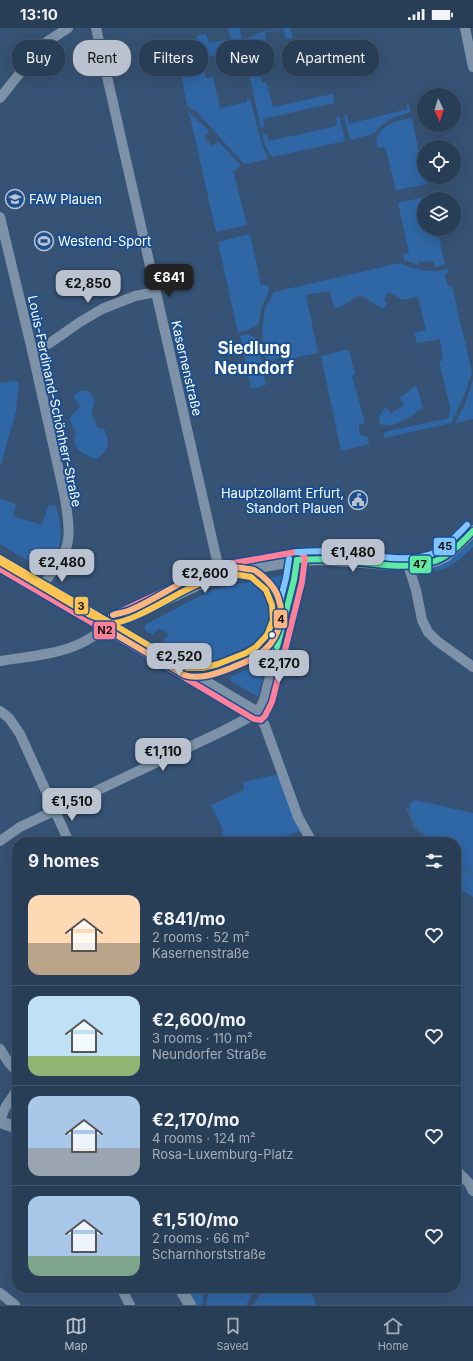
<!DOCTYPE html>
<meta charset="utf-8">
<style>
body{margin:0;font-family:Inter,sans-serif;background:#30455d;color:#f1f3f6;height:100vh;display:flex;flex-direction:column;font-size:15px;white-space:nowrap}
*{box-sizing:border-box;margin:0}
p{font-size:13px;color:#a5aeba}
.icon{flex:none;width:22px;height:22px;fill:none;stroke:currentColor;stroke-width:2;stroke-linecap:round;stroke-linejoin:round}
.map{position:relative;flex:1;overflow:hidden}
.drawer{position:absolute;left:12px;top:809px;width:449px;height:456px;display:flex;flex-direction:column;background:#283e57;border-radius:16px;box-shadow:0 4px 16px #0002,0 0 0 1px #44576d}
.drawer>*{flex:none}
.guide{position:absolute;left:12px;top:12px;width:449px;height:36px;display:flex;gap:8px}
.needle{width:26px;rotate:176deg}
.controls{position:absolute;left:417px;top:60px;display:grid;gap:8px}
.controls a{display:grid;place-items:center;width:44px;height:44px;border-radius:50%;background:#283e57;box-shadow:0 4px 16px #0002,0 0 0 1px #44576d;font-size:20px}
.price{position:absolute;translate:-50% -34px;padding:0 9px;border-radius:8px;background:#b9c2ce;color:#111;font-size:13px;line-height:26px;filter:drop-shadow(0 1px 2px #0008)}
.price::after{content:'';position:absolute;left:50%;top:24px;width:12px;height:9px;margin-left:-6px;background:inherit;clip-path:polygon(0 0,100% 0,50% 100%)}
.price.selected{background:#222;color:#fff}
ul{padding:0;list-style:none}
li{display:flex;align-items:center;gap:12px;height:100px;padding:0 16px}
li+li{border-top:1px solid #44576d}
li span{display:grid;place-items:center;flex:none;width:112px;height:80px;border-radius:12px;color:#555}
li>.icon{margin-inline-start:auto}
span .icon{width:48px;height:48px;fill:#fffc;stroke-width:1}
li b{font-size:17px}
h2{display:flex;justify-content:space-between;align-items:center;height:48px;padding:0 16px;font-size:17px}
.tag{padding:0 14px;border-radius:16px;background:#283e57;box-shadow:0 4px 16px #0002,0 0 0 1px #44576d;font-size:14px;line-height:36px}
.tag.selected{background:#b9c2ce;color:#111}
.status{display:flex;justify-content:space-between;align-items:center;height:28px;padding:0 20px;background:#283e57;direction:ltr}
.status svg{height:11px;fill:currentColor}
.tab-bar{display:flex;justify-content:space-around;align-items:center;height:56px;border-top:1px solid #44576d;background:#283e57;font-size:11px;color:#a5aeba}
.tab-bar a{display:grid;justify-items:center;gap:2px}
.tab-bar .selected{color:#b9c2ce}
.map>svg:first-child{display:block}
.green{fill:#2f66a5}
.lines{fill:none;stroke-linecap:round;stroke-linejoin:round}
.stream{stroke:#3b618d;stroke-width:2.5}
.minor{stroke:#7d92a8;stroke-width:10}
.tertiary{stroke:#7d92a8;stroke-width:12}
.tram{stroke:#7e92a7;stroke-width:1}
.bus-1-casing{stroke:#1b4f8f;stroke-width:9}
.bus-2-casing{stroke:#1b4f8f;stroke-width:9}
.bus-3-casing{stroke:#1b4f8f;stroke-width:9}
.bus-1{stroke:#60e9a3;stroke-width:6}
.bus-2{stroke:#ff8098;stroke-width:6}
.bus-3{stroke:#80c4ff;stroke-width:6}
.tram-1-casing{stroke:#1b4f8f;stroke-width:9}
.tram-2-casing{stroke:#1b4f8f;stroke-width:9}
.tram-1{stroke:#fcc553;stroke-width:6}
.tram-2{stroke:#ffb580;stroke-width:6}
.bus-dot{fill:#fff;stroke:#1b4f8f;stroke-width:1.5}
.labels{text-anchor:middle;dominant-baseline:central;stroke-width:4;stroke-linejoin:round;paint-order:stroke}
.poi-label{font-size:13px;fill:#fff;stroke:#1b4f8f;text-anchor:start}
.street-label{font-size:13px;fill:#fff;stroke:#1b4f8f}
.district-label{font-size:17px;font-weight:bold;fill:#fff;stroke:#1b4f8f}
.line-badge{stroke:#1b4f8f;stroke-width:1.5}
.pale-badge-label{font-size:11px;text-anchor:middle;font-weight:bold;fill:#111}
</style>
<div class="status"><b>13:10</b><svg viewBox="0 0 49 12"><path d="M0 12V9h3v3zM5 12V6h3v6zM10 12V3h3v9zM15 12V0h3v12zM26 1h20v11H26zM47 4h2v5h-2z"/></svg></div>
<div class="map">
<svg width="473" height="1277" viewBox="0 0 473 1277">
<rect width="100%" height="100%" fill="#365274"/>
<g class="green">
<polygon points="232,0 239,0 242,11 256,7 257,5 280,0 290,0 293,10 286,11 283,0 265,5 266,16 202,30 196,8 206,6 209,15 231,11 228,1"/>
<polygon points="256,28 262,54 266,54 273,79 333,66 334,75 263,91 265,98 262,99 262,101 261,101 246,32 250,29"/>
<polygon points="201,41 203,41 206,50 213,49 220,80 247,74 247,69 248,69 250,74 251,74 261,114 268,131 246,136 243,135 197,84 187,78 183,57 182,50 188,46"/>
<polygon points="407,76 409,77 411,84 393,90 383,96 373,106 350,112 344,88 345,87 347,87 349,96 407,81"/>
<polygon points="189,84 209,103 204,110 213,118 218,113 241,138 233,143 247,197 216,204"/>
<polygon points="338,88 340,90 345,113 272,129 264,116 262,104 263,104 264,107 267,107 269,113 337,98 336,90"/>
<path d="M412,90L424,149L427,156L396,162L385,119L377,120C377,117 376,113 377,110C381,96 400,92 412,90Z"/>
<polygon points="429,168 430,171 424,171 424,201 437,201 445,237 434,239 434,234 420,233 418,237 404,232 403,226 409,225 398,175"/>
<polygon points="250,206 261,257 268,257 269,263 262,279 258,297 247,302 238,305 218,214"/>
<path d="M400,235C418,243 429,245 448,241L449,245L445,246L448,258H452L472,344L464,368L451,395L384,410V405L388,403L449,390L450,380L439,334L443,332L440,311L417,315L414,305L426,302L418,269L402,272L389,264L384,271L387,276L383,281L360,267L342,278L334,280L330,263L306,267L318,325L286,332L285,329L266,333L262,302L265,281L274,264Z"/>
<polygon points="248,306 257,311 266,357 251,361 240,308"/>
<polygon points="345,322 349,322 355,346 352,348 365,395 359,397 359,404 362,408 368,409 369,416 341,423 321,328"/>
<polygon points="473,351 473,391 455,395 465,376"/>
<polygon points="16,353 19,355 16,383 0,440 0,355"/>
<path d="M415,358L417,359L423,379C412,388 394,402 380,396C377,389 382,383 386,379L391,385L404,377L400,370Z"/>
<path d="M83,362L90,364L95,374L91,385L98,400L104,401C111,415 108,423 96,431C82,425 70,422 76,404L70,393V389L80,379L73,367Z"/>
<path d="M0,471L16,476L13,488L42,497L48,478L56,477C62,503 67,524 40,540L0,516Z"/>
<path d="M473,512V519C462,530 446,545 430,542C449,535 459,526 473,512Z"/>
<path d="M280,548L286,550V556L267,633H264L268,624L266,621L270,607C257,613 214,637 201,635C194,634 170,617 163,613L169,606L159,600L153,607L145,602V597L196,570L218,560Z"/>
<path d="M255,638L257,639C258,644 259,646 263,649L258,669L229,652L230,649Z"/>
<polygon points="279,746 302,803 265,814 223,814 222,800 211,777 244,762 243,754"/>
<polygon points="415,772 473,785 473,869 456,858 456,814 429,814 430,812 413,799 409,777"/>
<polygon points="184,1260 203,1260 203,1273 201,1277 194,1277"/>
<polygon points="209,1260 256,1260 246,1277 206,1277"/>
<polygon points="267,1260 310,1260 316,1277 253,1277 262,1263"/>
</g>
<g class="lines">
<g class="stream">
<polyline points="407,781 417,800 430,814"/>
<polyline points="456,835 473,847"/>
</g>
<g class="minor">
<polyline points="96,0 220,546"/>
<polyline points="465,0 473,39"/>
<polyline points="0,70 32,30 48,13 68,0"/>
<path d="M0,189L32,322L65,470C67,486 72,507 65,523C60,535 50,546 43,557"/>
<polyline points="32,322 50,315 80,294 102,281 135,268 156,264"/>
<polyline points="408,537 416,562 422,592 428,604 437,613 473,639"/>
<path d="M0,633C24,629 54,627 77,617C89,612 100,604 111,597L258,684"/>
<polyline points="0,683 9,690 20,706 69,814"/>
<polyline points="258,684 265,698 298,789 312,814"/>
<polyline points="0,813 20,799 225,702 250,689 258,684 264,672 294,552 297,532"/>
<polyline points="0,1021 9,1035 17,1044"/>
<polyline points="0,1092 6,1078 17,1062"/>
<polyline points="456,1142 469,1155 473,1163"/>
<polyline points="121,1260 130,1277"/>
<polyline points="0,1265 15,1277"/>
</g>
<g class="tertiary">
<polyline points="0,532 111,597 220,546 297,532 320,531 390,536 424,536 435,533 446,528 473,503"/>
<polyline points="0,1094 17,1100"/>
<polyline points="180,1260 190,1277"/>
</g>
<path class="tram" d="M187,640C205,650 216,647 234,640C256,631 266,621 272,598"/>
<g class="bus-1-casing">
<g id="bus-1">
<path d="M297,532C312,531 328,531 343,532C372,535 406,543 435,533C450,528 462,514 473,503"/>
<polyline points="277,619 294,552 297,532"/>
</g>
</g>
<g class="bus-2-casing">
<g id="bus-2">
<polyline points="0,541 106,603"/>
<polyline points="108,604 254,691 261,692 265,688 272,674 302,554 305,530 302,525 296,524 217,538 111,588"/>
</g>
</g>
<g class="bus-3-casing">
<g id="bus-3">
<path d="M297,524C312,523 327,523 343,524C370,527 409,536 434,525C447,519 457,507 467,497"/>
<polyline points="269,617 286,550 289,531"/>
</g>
</g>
<use href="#bus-1" class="bus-1"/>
<use href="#bus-2" class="bus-2"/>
<use href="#bus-3" class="bus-3"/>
<g class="tram-1-casing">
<g id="tram-1">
<polyline points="0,530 111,595"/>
<polyline points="0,534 90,587 111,595"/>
<path d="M233,546L251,549L266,562L272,577L273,592L267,607L256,619L246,625L218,636L203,640H187L111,595C130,596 172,568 192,559C205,553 218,549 233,546Z"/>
</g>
</g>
<g class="tram-2-casing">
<path id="tram-2" d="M108,602L184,647C200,652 215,646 231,640C240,636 250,633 258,627C278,614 286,590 278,569C275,559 263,547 254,542C251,541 246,541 242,540C202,533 163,570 128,583C123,585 118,585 113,587"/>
</g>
<use href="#tram-1" class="tram-1"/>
<use href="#tram-2" class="tram-2"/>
</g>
<defs>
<g id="school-ring" transform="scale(1)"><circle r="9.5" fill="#1b4f8f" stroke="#b9c2ce" stroke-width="1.5"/><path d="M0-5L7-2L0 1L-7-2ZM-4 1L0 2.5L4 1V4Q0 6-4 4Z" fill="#b9c2ce"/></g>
<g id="stadium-ring" transform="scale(1)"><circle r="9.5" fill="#1b4f8f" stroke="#b9c2ce" stroke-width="1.5"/><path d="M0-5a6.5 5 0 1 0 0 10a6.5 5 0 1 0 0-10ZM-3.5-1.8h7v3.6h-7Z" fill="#b9c2ce"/></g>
<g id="civic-ring" transform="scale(1)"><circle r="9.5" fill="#1b4f8f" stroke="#b9c2ce" stroke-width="1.5"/><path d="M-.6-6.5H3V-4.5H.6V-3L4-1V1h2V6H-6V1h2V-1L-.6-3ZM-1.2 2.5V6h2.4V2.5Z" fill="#b9c2ce"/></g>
</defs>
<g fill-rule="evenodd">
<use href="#school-ring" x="15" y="171"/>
<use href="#stadium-ring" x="44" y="213"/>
<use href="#civic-ring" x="358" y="472"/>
</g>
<circle class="bus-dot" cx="272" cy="607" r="3.5"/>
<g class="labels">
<g class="poi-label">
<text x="29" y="171">FAW Plauen</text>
<text x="58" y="213">Westend-Sport</text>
<text x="344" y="465" text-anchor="end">Hauptzollamt Erfurt,<tspan x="344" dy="15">Standort Plauen</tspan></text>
</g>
<g class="street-label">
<text transform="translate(187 340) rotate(77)">Kasernenstraße</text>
<text transform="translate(55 373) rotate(78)">Louis-Ferdinand-Schönherr-Straße</text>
</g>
<g class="district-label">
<text x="254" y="320">Siedlung<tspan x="254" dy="20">Neundorf</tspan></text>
</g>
</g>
<g class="line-badge">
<rect x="433" y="509" width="23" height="19" rx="4" fill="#80c4ff"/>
<rect x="409" y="527" width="23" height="19" rx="4" fill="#60e9a3"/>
<rect x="74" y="568" width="15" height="19" rx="4" fill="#fcc553"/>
<rect x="273" y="581" width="15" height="20" rx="4" fill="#ffb580"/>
<rect x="93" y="593" width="23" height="19" rx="4" fill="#ff8098"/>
</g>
<g class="pale-badge-label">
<text x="445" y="522">45</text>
<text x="420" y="540">47</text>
<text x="81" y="582">3</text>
<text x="281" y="595">4</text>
<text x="105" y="606">N2</text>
</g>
</svg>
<div class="controls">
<a><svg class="needle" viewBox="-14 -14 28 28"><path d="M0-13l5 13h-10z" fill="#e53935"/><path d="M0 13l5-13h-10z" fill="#a5aeba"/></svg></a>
<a><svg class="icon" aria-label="locate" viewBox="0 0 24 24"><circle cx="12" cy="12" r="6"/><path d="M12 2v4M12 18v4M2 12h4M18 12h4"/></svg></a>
<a><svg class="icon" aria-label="layers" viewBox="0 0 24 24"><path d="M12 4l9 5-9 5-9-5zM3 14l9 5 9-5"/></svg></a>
</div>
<b class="price selected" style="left:169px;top:270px">€841</b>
<b class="price" style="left:88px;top:276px">€2,850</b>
<b class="price" style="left:353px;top:545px">€1,480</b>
<b class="price" style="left:62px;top:555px">€2,480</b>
<b class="price" style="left:205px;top:566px">€2,600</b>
<b class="price" style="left:179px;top:649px">€2,520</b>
<b class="price" style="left:279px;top:656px">€2,170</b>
<b class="price" style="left:163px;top:744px">€1,110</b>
<b class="price" style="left:72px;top:794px">€1,510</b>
<div class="guide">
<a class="tag">Buy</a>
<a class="tag selected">Rent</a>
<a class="tag">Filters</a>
<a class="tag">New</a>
<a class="tag">Apartment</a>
</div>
<section class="drawer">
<h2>9 homes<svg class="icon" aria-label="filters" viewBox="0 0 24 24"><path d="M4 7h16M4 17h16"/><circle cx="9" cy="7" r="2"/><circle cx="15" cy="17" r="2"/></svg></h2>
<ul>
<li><span style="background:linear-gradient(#ffd9b3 60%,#b9a48a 0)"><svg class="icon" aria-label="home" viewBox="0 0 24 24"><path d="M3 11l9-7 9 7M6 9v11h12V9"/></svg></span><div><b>€841/mo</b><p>2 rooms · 52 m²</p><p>Kasernenstraße</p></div><svg class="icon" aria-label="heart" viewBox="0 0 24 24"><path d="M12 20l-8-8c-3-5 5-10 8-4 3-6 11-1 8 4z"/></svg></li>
<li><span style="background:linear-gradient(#bfe0f5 75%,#8fb573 0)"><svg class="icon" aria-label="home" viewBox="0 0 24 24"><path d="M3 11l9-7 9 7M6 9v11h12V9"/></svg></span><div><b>€2,600/mo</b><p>3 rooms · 110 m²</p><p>Neundorfer Straße</p></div><svg class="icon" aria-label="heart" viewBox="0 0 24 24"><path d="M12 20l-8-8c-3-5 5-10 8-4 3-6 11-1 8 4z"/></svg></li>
<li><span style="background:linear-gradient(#a9c7e8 65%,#9aa5b1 0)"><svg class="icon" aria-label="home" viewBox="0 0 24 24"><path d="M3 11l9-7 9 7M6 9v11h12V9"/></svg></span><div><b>€2,170/mo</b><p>4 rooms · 124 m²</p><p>Rosa-Luxemburg-Platz</p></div><svg class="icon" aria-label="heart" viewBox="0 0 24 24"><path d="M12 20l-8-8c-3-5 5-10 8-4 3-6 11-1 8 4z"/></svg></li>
<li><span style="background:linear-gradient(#a9c7e8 75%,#7fa58c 0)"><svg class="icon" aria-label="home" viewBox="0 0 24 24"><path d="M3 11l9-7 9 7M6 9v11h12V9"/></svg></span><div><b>€1,510/mo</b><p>2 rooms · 66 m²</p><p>Scharnhorststraße</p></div><svg class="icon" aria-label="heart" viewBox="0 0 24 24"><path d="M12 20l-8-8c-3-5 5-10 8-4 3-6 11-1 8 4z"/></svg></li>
</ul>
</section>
</div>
<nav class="tab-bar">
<a class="selected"><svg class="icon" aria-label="map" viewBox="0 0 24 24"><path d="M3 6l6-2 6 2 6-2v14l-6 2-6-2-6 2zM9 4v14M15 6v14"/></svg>Map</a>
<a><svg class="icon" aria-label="saved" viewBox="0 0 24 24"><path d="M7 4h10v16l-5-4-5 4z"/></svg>Saved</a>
<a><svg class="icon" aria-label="home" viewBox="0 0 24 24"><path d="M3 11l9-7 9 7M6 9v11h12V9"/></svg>Home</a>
</nav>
